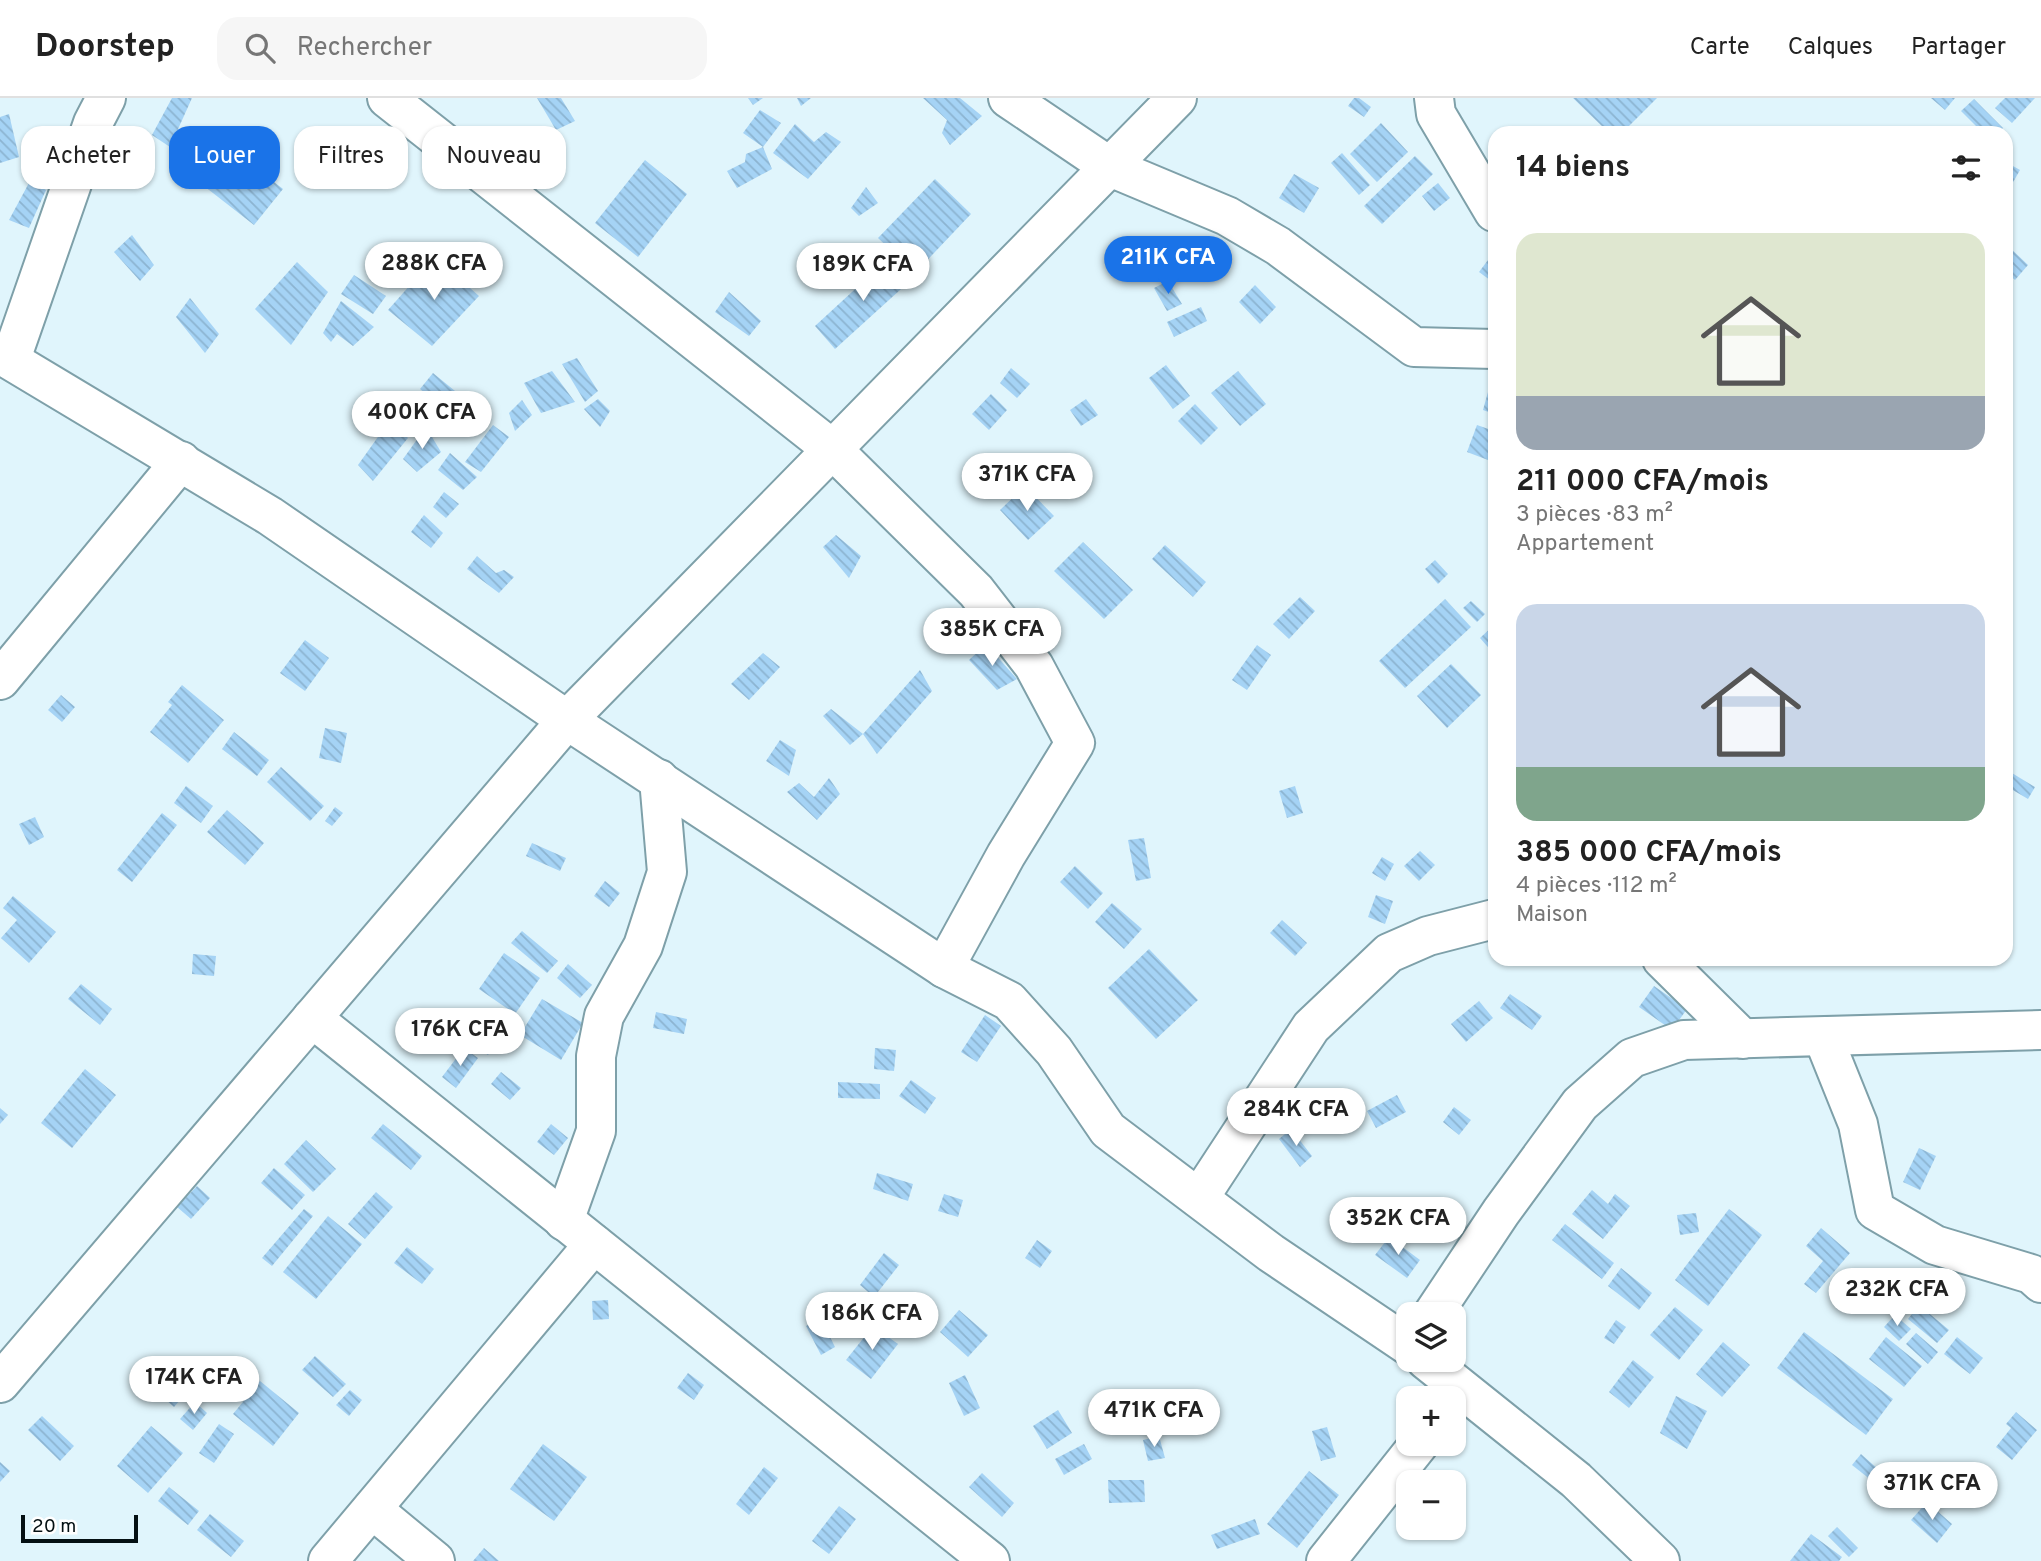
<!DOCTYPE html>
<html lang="fr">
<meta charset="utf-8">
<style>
body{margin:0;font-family:Overpass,sans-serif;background:#f6f6f6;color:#222;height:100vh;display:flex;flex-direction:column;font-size:26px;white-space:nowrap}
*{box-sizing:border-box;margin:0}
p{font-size:23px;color:#767676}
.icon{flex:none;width:38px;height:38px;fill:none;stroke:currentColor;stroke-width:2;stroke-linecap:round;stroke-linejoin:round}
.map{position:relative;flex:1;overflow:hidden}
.details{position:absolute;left:1488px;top:28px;width:525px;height:840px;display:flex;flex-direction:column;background:#fff;border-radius:21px;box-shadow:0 2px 5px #0004}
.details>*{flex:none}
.top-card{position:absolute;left:21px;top:28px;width:665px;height:63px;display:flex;gap:14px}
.controls{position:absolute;left:1396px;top:1204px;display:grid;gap:14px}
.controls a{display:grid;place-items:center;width:70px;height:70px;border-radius:14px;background:#fff;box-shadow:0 2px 5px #0004;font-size:35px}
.scale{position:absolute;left:21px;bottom:18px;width:117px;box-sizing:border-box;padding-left:7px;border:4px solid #041013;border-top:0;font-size:19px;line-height:24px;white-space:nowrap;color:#041013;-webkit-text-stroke:5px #fff;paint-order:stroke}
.price{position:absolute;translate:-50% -60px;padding:0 16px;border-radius:24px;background:#fff;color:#222;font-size:23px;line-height:46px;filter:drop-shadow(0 2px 4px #0008)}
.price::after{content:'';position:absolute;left:50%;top:42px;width:21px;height:16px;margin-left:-10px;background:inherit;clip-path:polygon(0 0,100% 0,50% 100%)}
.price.on{background:#1a73e8;color:#fff}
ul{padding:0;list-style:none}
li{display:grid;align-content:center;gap:14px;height:371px;padding:0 28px}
li span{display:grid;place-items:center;height:217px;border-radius:21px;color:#555}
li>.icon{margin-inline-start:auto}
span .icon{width:126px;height:126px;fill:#fffc;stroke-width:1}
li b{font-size:30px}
h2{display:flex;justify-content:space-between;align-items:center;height:84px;padding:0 28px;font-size:30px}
.pill{padding:0 24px;border-radius:21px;background:#fff;box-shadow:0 2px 5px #0004;font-size:24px;line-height:63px}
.pill.on{background:#1a73e8;color:#fff}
header{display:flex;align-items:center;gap:42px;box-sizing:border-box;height:98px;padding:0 35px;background:#fff;border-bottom:2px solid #e0e0e0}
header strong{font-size:33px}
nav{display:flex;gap:38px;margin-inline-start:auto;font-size:24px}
.search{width:490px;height:63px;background:#f6f6f6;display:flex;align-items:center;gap:18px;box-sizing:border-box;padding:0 24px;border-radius:21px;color:#767676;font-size:26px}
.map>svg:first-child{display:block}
.building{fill:url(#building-back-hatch)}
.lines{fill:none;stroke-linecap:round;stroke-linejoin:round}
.street-casing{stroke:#7ea0a9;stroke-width:42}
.street{stroke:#fff;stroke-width:38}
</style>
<header>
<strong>Doorstep</strong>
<div class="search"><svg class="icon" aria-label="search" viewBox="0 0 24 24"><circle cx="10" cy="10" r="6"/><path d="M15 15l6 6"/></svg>Rechercher</div>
<nav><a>Carte</a><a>Calques</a><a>Partager</a></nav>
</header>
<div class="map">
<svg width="2041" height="1463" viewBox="0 0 2041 1463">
<defs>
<pattern id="building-back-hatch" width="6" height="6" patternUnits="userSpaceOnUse" patternTransform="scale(1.75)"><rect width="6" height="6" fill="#a5d3f5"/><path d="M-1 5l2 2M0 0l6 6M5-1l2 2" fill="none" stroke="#8cb4d1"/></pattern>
</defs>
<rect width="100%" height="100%" fill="#e0f5fc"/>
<g class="building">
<polygon points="172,0 192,0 170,49 152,37"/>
<polygon points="537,0 561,0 575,23 556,32"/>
<polygon points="748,0 763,0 753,7"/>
<polygon points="797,0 811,0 801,8"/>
<polygon points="923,0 960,0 982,18 950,47 942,35 947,22"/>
<polygon points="1354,0 1359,0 1371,9 1364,19 1348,8"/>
<polygon points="1573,0 1657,0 1622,35 1609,35"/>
<polygon points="1931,0 1955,0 1945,12"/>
<polygon points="2005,0 2035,0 2012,25 1995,10"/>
<polygon points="1974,1 2003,30 1998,35 1983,35 1961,13"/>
<polygon points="760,12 781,25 763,49 743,35"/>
<polygon points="9,16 19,59 0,65 0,19"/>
<polygon points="1381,25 1408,54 1377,84 1350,56"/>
<polygon points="795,26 814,44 826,34 841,44 808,81 773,55"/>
<polygon points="223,44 283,91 254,127 195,81"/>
<polygon points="763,49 772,71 737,90 727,73 745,64 746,56"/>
<polygon points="1342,55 1370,87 1359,97 1331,65"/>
<polygon points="1415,58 1433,76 1382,126 1364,108"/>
<polygon points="645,62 687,96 638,159 595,125"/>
<polygon points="2006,64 2020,72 2008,93 2006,92"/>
<polygon points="1294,76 1319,90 1304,115 1279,100"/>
<polygon points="935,81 971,116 915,175 878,140"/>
<polygon points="30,83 46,92 29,130 9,122"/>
<polygon points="1438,85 1450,100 1434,113 1422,98"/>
<polygon points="866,89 878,105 859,118 851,110"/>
<polygon points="132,137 154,167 140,183 114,154"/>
<polygon points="2006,146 2028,167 2015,182 2006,174"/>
<polygon points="1491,158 1494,161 1494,185 1479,174"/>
<polygon points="435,159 479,198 432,248 388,212"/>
<polygon points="890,159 911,182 835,251 815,228"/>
<polygon points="297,164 328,194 291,247 255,211"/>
<polygon points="354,177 386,198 373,216 341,196"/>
<polygon points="1168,183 1182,206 1167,213 1154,190"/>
<polygon points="1255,187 1276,209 1260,226 1239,204"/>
<polygon points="729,194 761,223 749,238 715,214"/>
<polygon points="190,200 219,236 205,255 176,219"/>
<polygon points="341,203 374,229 353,248 337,236 331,244 323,235"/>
<polygon points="1201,209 1207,223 1174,239 1167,224"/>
<polygon points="577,260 598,293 585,304 562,266"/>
<polygon points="1166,267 1190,298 1173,311 1149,280"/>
<polygon points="1011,270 1030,286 1017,300 1000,285"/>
<polygon points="552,273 575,304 541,315 524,285"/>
<polygon points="1238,273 1266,306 1240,328 1211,295"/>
<polygon points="433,275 477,311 465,327 420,291"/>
<polygon points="1488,294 1494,296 1494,316 1483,312"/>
<polygon points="991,296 1007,312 989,332 972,316"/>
<polygon points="598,301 610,313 600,329 584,311"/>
<polygon points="1086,301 1098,317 1081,328 1070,312"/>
<polygon points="522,302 532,317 515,333 509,315"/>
<polygon points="1195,306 1218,330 1201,347 1178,323"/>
<polygon points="390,322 408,340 373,383 358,367"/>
<polygon points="493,327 509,339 481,374 465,364"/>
<polygon points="1477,327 1494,333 1494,343 1488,362 1467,354"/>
<polygon points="426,329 441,354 417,374 403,361"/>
<polygon points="450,355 477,379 463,392 438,372"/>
<polygon points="986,365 1003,376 988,399 971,388"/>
<polygon points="1025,388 1054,418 1028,442 1000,412"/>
<polygon points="444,394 459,406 446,420 433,409"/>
<polygon points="424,417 443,435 431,450 411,434"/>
<polygon points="836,437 861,458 849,480 823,449"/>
<polygon points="1083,444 1133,492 1104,521 1054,473"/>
<polygon points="1165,447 1206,484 1193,499 1152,461"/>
<polygon points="477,458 496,475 504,472 514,479 499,495 467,471"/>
<polygon points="1435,462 1448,476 1438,486 1425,471"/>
<polygon points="1300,499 1315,513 1289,541 1273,526"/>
<polygon points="1445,501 1471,529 1405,590 1379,563"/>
<polygon points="1471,503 1485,516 1477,524 1463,510"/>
<polygon points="1494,527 1494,556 1480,540"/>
<polygon points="305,542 329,560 305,593 280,575"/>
<polygon points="986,546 1017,581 997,592 969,562"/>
<polygon points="1257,547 1271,557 1247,592 1232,582"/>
<polygon points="763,555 780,569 749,602 731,586"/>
<polygon points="1451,566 1481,597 1447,630 1417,598"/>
<polygon points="920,572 932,593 877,656 863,636"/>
<polygon points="182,587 224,622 188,665 150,634 172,607 168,604"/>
<polygon points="61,597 75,609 62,624 48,612"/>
<polygon points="831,611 863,636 850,647 823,618"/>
<polygon points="325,630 347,635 341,665 319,660"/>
<polygon points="234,634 269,662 257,678 222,651"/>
<polygon points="780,642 796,652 789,678 766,663"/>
<polygon points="281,669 324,708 310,723 267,684"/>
<polygon points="2007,672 2035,689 2028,701 2006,688"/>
<polygon points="829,680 840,696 817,722 787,694 799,685 814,699"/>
<polygon points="186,688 213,708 201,725 174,705"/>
<polygon points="1295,688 1303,715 1287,720 1279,693"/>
<polygon points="335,709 343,715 332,728 325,723"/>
<polygon points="227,712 264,745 245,767 207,734"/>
<polygon points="162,715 177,727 132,784 117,772"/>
<polygon points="35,719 44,739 29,747 19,726"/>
<polygon points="1144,740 1151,780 1136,783 1128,742"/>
<polygon points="532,745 566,760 560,773 526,758"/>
<polygon points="1420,753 1435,767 1419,783 1404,768"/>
<polygon points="1382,759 1394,766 1385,783 1372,775"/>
<polygon points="1075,768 1103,795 1088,811 1060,784"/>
<polygon points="605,783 620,795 609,809 594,798"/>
<polygon points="1376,797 1393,803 1385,826 1368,819"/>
<polygon points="13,798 56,834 29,865 1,840 17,822 3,810"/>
<polygon points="1112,805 1142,831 1124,851 1095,824"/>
<polygon points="1282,822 1307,845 1295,858 1270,835"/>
<polygon points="522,833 558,863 547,875 511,845"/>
<polygon points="1149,851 1198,902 1156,941 1108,890"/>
<polygon points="504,855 540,880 515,916 479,891"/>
<polygon points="193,856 216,858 214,878 192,876"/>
<polygon points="568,866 592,887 580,900 557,880"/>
<polygon points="81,886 112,911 100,927 68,901"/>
<polygon points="1654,888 1687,911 1672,932 1639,909"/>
<polygon points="1510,896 1542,918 1532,932 1500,910"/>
<polygon points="542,901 583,925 561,962 520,937"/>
<polygon points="1479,903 1493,920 1466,944 1451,926"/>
<polygon points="656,914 687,921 684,936 653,930"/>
<polygon points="985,917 1001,928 977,964 961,954"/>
<polygon points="475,931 496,944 488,957 467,944"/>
<polygon points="464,950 478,960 456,990 442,979"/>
<polygon points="875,950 896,952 894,973 874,971"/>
<polygon points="85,971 116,997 72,1050 41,1025"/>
<polygon points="501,974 521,990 510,1002 491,986"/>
<polygon points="911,982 936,1000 925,1016 899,998"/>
<polygon points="838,984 880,986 880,1001 838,1000"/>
<polygon points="1397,997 1406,1014 1376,1030 1367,1013"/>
<polygon points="1454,1009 1471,1022 1459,1037 1443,1024"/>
<polygon points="0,1010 8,1017 0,1026"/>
<polygon points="383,1026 422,1058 411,1072 371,1040"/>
<polygon points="551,1026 568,1040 554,1057 537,1044"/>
<polygon points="1291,1031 1312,1058 1300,1069 1279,1041"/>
<polygon points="306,1042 336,1071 313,1094 284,1066"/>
<polygon points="1919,1050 1936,1058 1920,1092 1903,1084"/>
<polygon points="274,1070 305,1097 292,1112 261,1085"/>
<polygon points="877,1075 913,1086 908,1103 873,1091"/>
<polygon points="197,1088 210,1100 191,1121 177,1109"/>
<polygon points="1592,1092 1608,1106 1615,1096 1630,1108 1603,1141 1572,1116"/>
<polygon points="376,1094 393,1109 365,1141 348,1126"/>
<polygon points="944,1096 963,1102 958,1119 938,1113"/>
<polygon points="304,1111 313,1118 272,1168 262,1160"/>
<polygon points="1729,1111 1762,1137 1708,1208 1675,1182"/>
<polygon points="1696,1115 1699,1134 1680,1137 1677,1117"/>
<polygon points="328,1118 362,1146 316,1201 283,1174"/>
<polygon points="1565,1126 1614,1165 1602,1181 1552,1142"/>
<polygon points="1821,1130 1850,1155 1816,1195 1804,1186 1823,1163 1806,1148"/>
<polygon points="1389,1139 1420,1162 1407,1180 1375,1157"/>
<polygon points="1037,1142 1052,1153 1040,1170 1025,1160"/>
<polygon points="407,1149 434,1171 422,1186 394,1165"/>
<polygon points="884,1155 899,1167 874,1199 860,1187"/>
<polygon points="1621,1170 1652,1195 1639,1212 1608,1188"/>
<polygon points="608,1202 609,1221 593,1222 592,1203"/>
<polygon points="1919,1207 1949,1232 1937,1245 1908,1221"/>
<polygon points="1675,1209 1703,1232 1679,1262 1650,1237"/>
<polygon points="959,1212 988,1237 968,1259 940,1234"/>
<polygon points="1895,1217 1911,1231 1899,1243 1884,1229"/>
<polygon points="821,1221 835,1249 821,1257 806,1228"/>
<polygon points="1616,1222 1626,1229 1614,1246 1604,1240"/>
<polygon points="873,1228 898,1246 871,1281 846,1262"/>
<polygon points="1804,1234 1893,1301 1866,1337 1777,1270"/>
<polygon points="1916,1235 1938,1254 1928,1266 1906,1246"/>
<polygon points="1886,1239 1922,1268 1904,1289 1869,1261"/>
<polygon points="1957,1239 1983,1260 1970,1276 1944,1256"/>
<polygon points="1723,1244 1750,1267 1722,1299 1696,1276"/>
<polygon points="315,1258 346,1286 333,1299 302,1272"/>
<polygon points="1633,1262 1654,1279 1629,1310 1609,1294"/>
<polygon points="159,1268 188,1293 174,1309 146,1284"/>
<polygon points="688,1275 704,1287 694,1302 677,1290"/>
<polygon points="965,1277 980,1310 964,1318 949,1285"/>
<polygon points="260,1283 299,1315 273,1348 233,1316"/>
<polygon points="350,1292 362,1302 349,1318 336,1307"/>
<polygon points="1676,1298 1707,1313 1687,1351 1660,1335"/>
<polygon points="195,1304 207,1315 193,1332 180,1321"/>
<polygon points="1058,1312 1072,1335 1047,1351 1033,1328"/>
<polygon points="2016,1314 2037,1332 2012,1362 1996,1349 2011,1330 2006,1326"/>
<polygon points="42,1318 74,1348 60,1363 28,1332"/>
<polygon points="219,1326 234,1336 214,1365 199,1355"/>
<polygon points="151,1328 183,1355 148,1395 117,1368"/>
<polygon points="1327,1329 1336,1359 1321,1363 1312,1333"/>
<polygon points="1159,1338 1165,1360 1148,1363 1143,1342"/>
<polygon points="543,1346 587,1379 554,1423 510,1391"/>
<polygon points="1084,1346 1092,1361 1064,1377 1055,1361"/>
<polygon points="1861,1356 1879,1372 1871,1382 1852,1367"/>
<polygon points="0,1364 10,1373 0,1384"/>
<polygon points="764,1369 778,1380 749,1417 736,1406"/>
<polygon points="1309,1373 1339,1397 1297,1450 1267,1426"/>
<polygon points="982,1375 1014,1405 1002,1419 969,1389"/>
<polygon points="1108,1382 1144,1382 1145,1404 1109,1405"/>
<polygon points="169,1389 199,1413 188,1427 158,1403"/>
<polygon points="1927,1404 1952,1426 1937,1445 1911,1422"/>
<polygon points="839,1408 856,1421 829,1456 812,1443"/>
<polygon points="210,1416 244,1443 231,1459 197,1432"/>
<polygon points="1255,1421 1260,1436 1217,1451 1211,1437"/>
<polygon points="1837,1429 1858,1450 1849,1459 1828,1438"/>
<polygon points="1811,1436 1842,1459 1839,1463 1790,1463"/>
<polygon points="484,1450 499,1463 473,1463"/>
</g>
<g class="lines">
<g class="street-casing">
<g id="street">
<polyline points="387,0 832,351 976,493 1034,568 1075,645 1006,757 944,870"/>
<polyline points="1008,0 1110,69 1227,118 1278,148 1414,249 1494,251"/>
<polyline points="1434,0 1436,16 1494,114"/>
<polyline points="0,256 270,418 567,622 944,870 1009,903 1054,953 1108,1032 1271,1155 1409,1248"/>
<polyline points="11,261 93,25 106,0"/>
<polyline points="0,582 181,363"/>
<polyline points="1662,861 1743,941"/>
<polyline points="312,920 990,1463"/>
<polyline points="1823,939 1858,1026 1875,1112 1935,1147 2031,1176 2041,1185"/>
<polyline points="1199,1100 1311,929 1389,855 1428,838 1494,821"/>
<polyline points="564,1123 596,1033 596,958 604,918 643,848 667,774 659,681"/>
<polyline points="1433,1216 1501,1114 1580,1006 1632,960 1684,942 2041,932"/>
<polyline points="1426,1262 1576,1382 1660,1463"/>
<polyline points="0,1285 567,622 1177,0"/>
<polyline points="372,1411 435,1463"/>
<polyline points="328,1463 594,1146"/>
<polyline points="1326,1463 1419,1346"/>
</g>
</g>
<use href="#street" class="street"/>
</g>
</svg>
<div class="controls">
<a><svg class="icon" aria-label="layers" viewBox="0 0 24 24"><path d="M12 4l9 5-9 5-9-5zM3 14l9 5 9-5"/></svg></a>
<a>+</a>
<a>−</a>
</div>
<div class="scale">20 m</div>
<b class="price on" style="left:1168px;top:198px">211K CFA</b>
<b class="price" style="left:434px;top:204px">288K CFA</b>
<b class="price" style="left:863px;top:205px">189K CFA</b>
<b class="price" style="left:422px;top:353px">400K CFA</b>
<b class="price" style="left:1027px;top:415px">371K CFA</b>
<b class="price" style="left:992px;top:570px">385K CFA</b>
<b class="price" style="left:460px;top:970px">176K CFA</b>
<b class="price" style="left:1296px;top:1050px">284K CFA</b>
<b class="price" style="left:1398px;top:1159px">352K CFA</b>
<b class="price" style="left:1897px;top:1230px">232K CFA</b>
<b class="price" style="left:872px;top:1254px">186K CFA</b>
<b class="price" style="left:194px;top:1318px">174K CFA</b>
<b class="price" style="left:1154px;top:1351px">471K CFA</b>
<b class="price" style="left:1932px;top:1424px">371K CFA</b>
<div class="top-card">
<a class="pill">Acheter</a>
<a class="pill on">Louer</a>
<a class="pill">Filtres</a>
<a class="pill">Nouveau</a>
</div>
<section class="details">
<h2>14 biens<svg class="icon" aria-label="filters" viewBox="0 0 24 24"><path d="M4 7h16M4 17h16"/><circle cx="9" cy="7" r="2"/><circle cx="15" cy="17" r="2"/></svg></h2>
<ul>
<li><span style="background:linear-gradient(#dfe7d0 75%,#9aa5b1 0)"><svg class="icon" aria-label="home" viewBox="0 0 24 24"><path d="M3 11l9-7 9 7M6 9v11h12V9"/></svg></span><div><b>211 000 CFA/mois</b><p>3 pièces · 83 m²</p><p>Appartement</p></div></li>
<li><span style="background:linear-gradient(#c9d6e8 75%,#7fa58c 0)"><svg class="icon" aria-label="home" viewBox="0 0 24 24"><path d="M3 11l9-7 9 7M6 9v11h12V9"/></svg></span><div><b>385 000 CFA/mois</b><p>4 pièces · 112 m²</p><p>Maison</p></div></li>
</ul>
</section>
</div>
